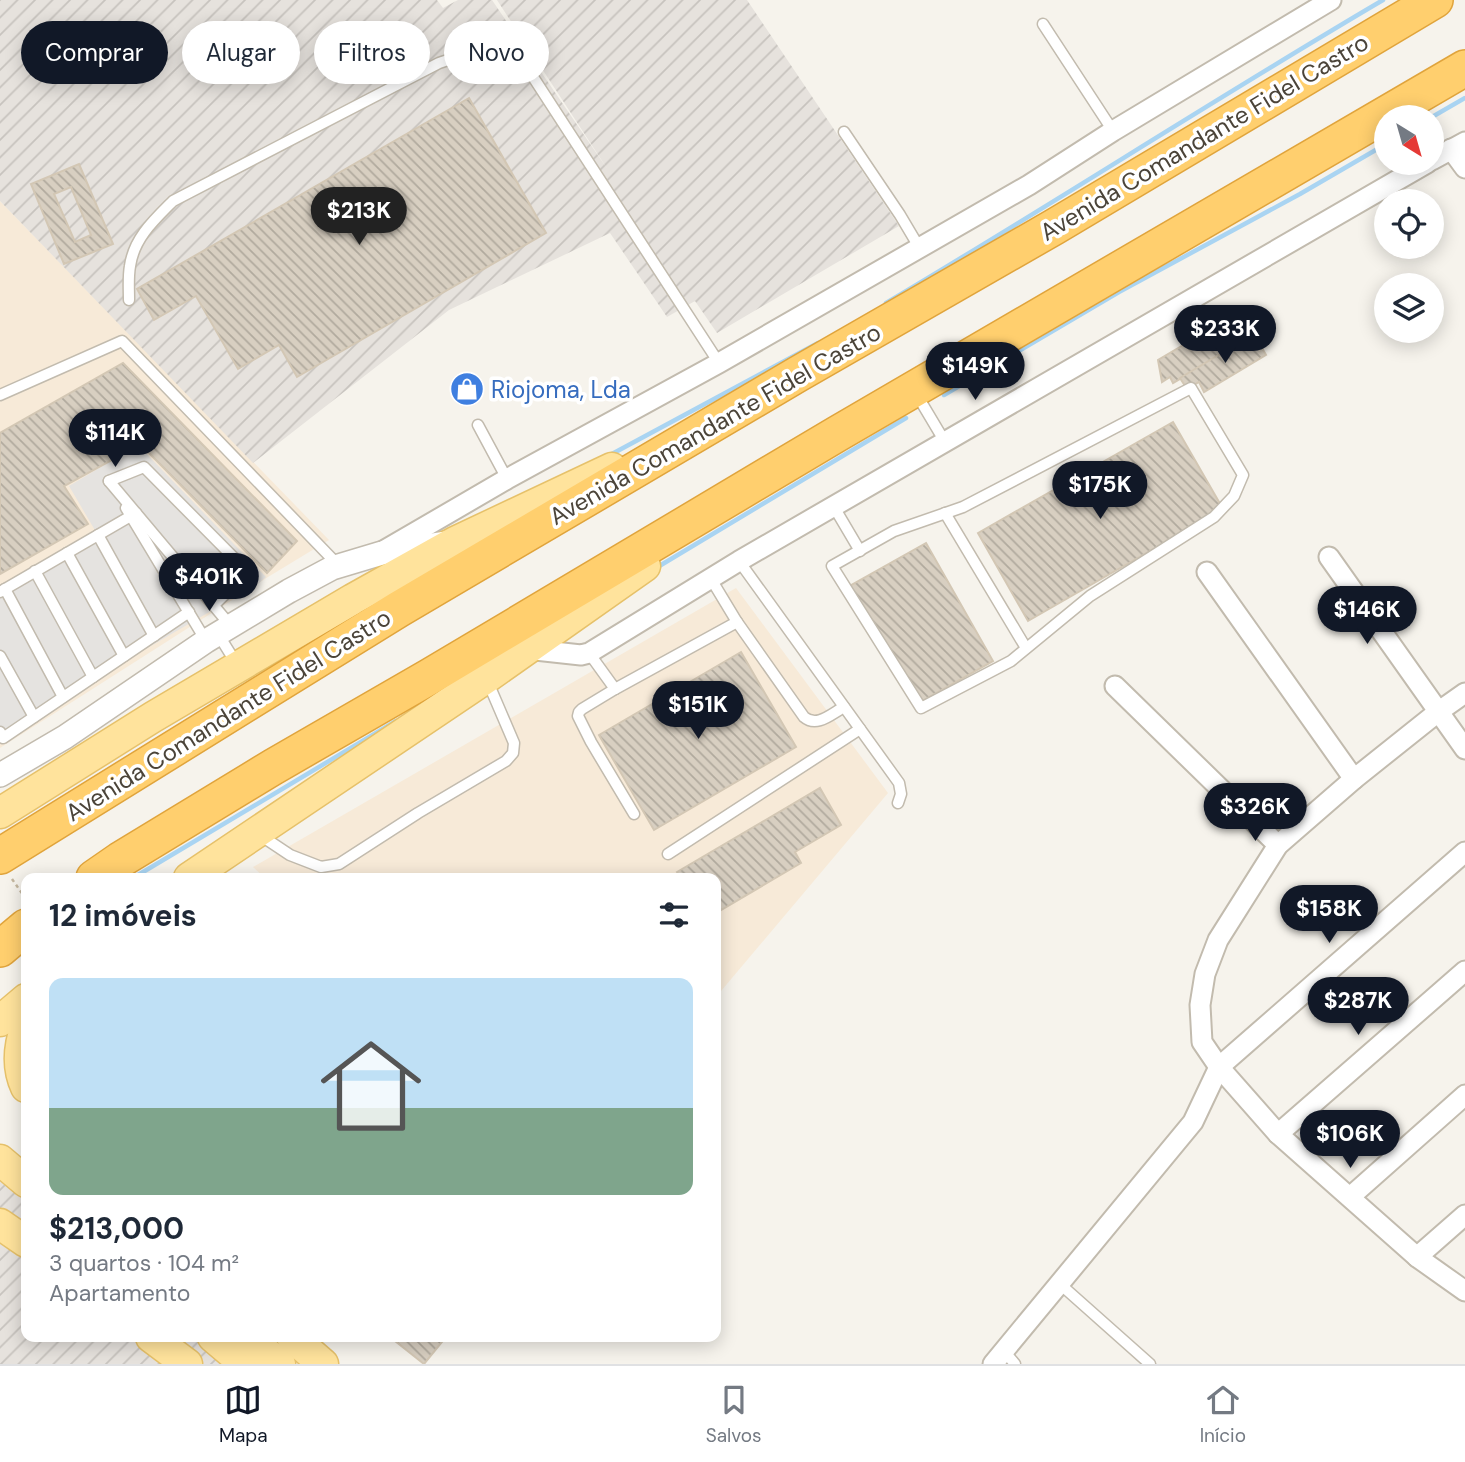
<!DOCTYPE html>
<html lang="pt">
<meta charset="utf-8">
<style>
body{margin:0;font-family:"DM Sans",sans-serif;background:#f2f2f3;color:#1f2937;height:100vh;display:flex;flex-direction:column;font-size:26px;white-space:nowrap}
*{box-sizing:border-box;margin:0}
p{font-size:23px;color:#747a83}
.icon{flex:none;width:38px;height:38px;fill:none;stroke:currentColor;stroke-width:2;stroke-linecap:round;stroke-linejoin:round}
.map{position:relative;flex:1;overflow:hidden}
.details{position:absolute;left:21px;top:873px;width:700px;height:469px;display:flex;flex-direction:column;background:#fff;border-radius:14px;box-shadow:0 4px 18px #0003}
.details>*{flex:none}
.banner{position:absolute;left:21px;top:21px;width:700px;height:63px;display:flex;gap:14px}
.needle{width:46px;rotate:143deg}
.tools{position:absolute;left:1374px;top:105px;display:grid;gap:14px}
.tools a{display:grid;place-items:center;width:70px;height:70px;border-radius:50%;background:#fff;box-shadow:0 4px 18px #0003;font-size:35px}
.price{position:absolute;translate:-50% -60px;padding:0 16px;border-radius:24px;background:#111827;color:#fff;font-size:23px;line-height:46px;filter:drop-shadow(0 2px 4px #0008)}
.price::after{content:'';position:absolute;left:50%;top:42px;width:21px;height:16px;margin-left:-10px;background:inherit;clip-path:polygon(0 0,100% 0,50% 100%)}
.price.active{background:#222;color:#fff}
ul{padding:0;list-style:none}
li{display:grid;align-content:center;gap:14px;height:371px;padding:0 28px}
li span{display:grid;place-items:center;height:217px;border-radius:14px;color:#555}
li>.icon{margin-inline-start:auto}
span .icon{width:126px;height:126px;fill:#fffc;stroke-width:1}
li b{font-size:30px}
h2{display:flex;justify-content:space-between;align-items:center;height:84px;padding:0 28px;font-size:30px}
.pill{padding:0 24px;border-radius:32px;background:#fff;box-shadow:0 4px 18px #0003;font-size:24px;line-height:63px}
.pill.active{background:#111827;color:#fff}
.tabs{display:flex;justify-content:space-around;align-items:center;height:98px;border-top:2px solid #e0e1e3;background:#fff;font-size:19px;color:#747a83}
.tabs a{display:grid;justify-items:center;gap:4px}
.tabs .active{color:#111827}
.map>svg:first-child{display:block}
.commercial{fill:#f7ead8}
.industrial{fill:url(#industrial-furrows)}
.parking{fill:#e5e3e0}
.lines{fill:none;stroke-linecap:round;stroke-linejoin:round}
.stream{stroke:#a9d4f2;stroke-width:4.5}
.building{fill:url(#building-back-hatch);stroke:#d3c7b4;stroke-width:2;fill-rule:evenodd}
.service-casing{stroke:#c2bbae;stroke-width:13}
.minor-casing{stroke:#c2bbae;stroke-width:23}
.tertiary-casing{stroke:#c2bbae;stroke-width:26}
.primary-casing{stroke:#e6c16a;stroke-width:33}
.motorway-casing{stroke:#e0a43c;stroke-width:38}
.path{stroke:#c4b79f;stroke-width:2.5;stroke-dasharray:3.5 3.5;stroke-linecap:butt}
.service{stroke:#fff;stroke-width:10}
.minor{stroke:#fff;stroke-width:19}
.tertiary{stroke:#fff;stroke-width:23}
.primary{stroke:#ffe39c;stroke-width:30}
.motorway{stroke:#ffcf6e;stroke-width:35}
.labels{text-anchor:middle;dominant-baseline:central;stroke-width:7;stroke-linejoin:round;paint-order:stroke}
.street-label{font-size:24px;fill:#4b4439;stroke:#fff}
.shop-label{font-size:24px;fill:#366cbe;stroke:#fff;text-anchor:start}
</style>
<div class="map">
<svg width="1465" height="1364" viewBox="0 0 1465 1364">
<defs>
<pattern id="industrial-furrows" width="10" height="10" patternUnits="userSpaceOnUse" patternTransform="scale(1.75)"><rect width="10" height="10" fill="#e6e2dd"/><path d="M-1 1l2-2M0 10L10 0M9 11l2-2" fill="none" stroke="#c7c3be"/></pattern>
<pattern id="building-back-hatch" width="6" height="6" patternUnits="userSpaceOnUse" patternTransform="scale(1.75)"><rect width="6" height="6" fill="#d8cfc1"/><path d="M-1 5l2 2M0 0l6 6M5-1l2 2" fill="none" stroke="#b1aa9e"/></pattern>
</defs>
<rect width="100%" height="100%" fill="#f6f3ec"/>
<g class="commercial">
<polygon points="0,201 329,540 268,577 0,748"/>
<polygon points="736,588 888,793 716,997 716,878 265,878 253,867"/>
</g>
<g class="industrial">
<polygon points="0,0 437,0 443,8 458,0 492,0 608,170 497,0 747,0 899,226 717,333 695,301 667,317 610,233 449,310 253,463 0,201"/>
<polygon points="0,1172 26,1193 26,1337 207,1337 241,1364 0,1364"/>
</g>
<polygon class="parking" points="138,445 266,577 259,583 0,734 0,588 96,532 69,486"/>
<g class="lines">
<g class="stream">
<polyline points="1432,117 1465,98"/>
<path d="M886,303C1053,204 1216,98 1383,0"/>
<polyline points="944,395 1119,292 1300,194 1386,144"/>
<polyline points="610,455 818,343"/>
<polyline points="656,568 906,418"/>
<polyline points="133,878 396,721"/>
</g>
</g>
<g class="building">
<polygon points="469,98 546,233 297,377 279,345 238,369 196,296 154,320 137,289"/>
<path d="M79,164L113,244L64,264L31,184ZM71,187L91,235L75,242L54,194Z"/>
<polygon points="1239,312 1253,336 1173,383 1170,377 1162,382 1158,360"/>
<polygon points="1254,334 1266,355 1204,392 1199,382 1187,389 1180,378"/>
<polygon points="123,363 297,541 267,573 148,452 130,450 64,486 88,524 0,574 0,433"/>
<polygon points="1173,422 1223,509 1028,621 978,533"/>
<polygon points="926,543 993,661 915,705 848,587"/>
<polygon points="741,652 796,747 654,830 599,735"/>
<polygon points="820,788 841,825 795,852 801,863 716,913 716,878 681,878 677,872"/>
<polygon points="390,1337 446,1337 424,1364"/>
</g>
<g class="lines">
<g class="service-casing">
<g id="service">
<polyline points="1043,24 1113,131"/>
<polyline points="844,132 900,215 919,247"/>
<path d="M129,300C129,289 128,277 130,266C134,238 154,220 173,201L439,63L487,47L505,49L524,63L719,363"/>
<polygon points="1191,388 1243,475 1234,496 1214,517 1090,596 1011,661 921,708 832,566 894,531 963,507"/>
<polyline points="0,395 122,341 339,566"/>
<polyline points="917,395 945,442"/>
<polyline points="478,425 507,479"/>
<polyline points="109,481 144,467 248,572 214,605"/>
<polyline points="109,481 230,625"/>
<polyline points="834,507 860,551"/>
<polyline points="126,508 206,641"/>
<polyline points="945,513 1026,648"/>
<polyline points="98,535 154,636"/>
<polyline points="67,553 124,656"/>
<polyline points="739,561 899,783 901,794 898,803"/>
<polyline points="35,571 93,677"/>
<polyline points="5,589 63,697"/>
<polyline points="0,592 136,513"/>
<path d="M737,622L804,717C817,728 831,714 844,707"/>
<polyline points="218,634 236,663"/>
<polyline points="589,653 615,689 582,709 579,712 578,716 591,742 634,814"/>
<polyline points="0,656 34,717"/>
<polyline points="615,689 737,622 711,579"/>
<polyline points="0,732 3,738 189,612"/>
<polyline points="260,835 290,855 321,867 339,864 418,813 506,761 513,753 514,743 487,680"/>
<polyline points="668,854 860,729"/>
<polyline points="1060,1284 1150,1364"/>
<polyline points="1004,1351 1015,1364"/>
</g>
</g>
<g class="minor-casing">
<g id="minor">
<polyline points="1451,149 1465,168"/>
<polyline points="1432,160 1465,142"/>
<polyline points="385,550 507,479 719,363 1029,185 1113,131 1331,0"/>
<polyline points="1329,557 1465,749"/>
<polyline points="1207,572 1354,779"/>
<polyline points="526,649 581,655 589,653 739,561 1427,163"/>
<polyline points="1115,686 1278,845"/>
<polyline points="1465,693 1438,712 1354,779 1278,845 1218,940 1205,974 1200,1005 1202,1042 1219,1067 1278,1134 1417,1257 1465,1291"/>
<polyline points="1278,1134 1465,971"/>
<polyline points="1350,1197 1465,1095"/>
<polyline points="1417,1257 1465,1215"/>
<polyline points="993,1364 1193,1122 1219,1067 1465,852"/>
</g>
</g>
<g class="tertiary-casing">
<polyline id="tertiary" points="0,775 65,737 206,641 289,591 332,568 382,553 445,543"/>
</g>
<g class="primary-casing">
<g id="primary">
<polyline points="0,813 153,717 353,599 455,542 612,468"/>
<polyline points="189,878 486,678 645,566"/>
<polyline points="0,1021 26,999"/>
<path d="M26,1026C19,1046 17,1068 26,1087"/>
<polyline points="0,1160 26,1182"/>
<polyline points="0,1224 26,1242"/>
<polyline points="151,1337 187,1364"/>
<polyline points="213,1337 245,1364"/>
<polyline points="246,1337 280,1364"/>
<polyline points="292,1337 323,1364"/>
</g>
</g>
<g class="motorway-casing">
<g id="motorway">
<polyline points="0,856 399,609 798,374 1054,227 1435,0"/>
<polyline points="94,878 120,860 273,767 429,677 837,434 1465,68"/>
<polyline points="0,949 26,927"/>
</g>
</g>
<polyline class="path" points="12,879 26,899"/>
<use href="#service" class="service"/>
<use href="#minor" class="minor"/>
<use href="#tertiary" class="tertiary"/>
<use href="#primary" class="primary"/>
<use href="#motorway" class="motorway"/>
</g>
<defs>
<g id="shop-disc" transform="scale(1.75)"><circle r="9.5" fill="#3f7fe0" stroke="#fff"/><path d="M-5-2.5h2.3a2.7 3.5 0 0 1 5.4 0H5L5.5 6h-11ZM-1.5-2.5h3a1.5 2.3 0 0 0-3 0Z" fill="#fff"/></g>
</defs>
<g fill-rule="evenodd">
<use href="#shop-disc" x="467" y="389"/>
</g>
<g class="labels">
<g class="street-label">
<text transform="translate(1204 137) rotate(-31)">Avenida Comandante Fidel Castro</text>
<text transform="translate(715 424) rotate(-30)">Avenida Comandante Fidel Castro</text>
<text transform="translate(228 715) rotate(-32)">Avenida Comandante Fidel Castro</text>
</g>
<g class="shop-label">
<text x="491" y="389">Riojoma, Lda</text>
</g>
</g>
</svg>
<div class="tools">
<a><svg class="needle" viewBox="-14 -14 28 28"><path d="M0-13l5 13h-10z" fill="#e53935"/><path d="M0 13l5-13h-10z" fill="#747a83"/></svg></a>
<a><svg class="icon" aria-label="locate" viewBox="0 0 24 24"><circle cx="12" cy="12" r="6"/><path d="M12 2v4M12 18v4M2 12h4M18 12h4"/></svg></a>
<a><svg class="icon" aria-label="layers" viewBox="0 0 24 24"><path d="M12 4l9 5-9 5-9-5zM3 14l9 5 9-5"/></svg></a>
</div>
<b class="price active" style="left:359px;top:247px">$213K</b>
<b class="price" style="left:1225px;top:365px">$233K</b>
<b class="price" style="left:975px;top:402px">$149K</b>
<b class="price" style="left:115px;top:469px">$114K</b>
<b class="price" style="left:1100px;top:521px">$175K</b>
<b class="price" style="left:209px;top:613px">$401K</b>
<b class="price" style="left:1367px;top:646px">$146K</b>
<b class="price" style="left:698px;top:741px">$151K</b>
<b class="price" style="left:1255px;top:843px">$326K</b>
<b class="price" style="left:1329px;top:945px">$158K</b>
<b class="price" style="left:1358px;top:1037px">$287K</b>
<b class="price" style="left:1350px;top:1170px">$106K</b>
<div class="banner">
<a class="pill active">Comprar</a>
<a class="pill">Alugar</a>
<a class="pill">Filtros</a>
<a class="pill">Novo</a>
</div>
<section class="details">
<h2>12 imóveis<svg class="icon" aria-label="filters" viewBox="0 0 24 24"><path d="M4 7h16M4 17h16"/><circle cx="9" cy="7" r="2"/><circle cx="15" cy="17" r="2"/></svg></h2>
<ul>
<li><span style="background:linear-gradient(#bfe0f5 60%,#7fa58c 0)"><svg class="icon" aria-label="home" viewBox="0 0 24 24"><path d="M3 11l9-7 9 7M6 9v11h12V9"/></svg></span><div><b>$213,000</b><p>3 quartos · 104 m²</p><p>Apartamento</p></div></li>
</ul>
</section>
</div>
<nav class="tabs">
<a class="active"><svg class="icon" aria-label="map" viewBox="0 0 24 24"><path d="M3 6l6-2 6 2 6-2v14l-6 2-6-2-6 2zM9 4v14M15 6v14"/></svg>Mapa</a>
<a><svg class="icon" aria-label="saved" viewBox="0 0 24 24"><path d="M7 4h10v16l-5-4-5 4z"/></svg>Salvos</a>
<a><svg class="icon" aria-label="home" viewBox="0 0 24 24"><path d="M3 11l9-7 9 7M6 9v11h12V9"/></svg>Início</a>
</nav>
